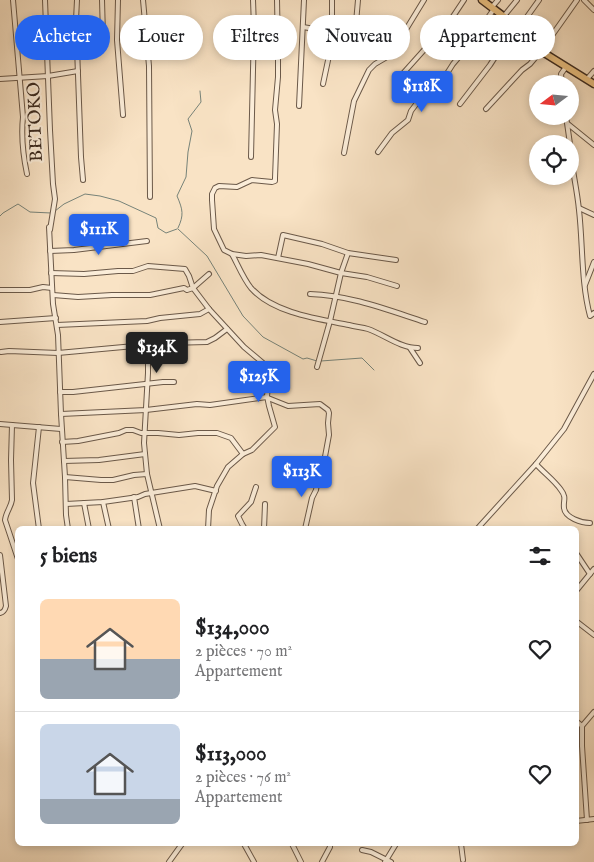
<!DOCTYPE html>
<html lang="fr">
<meta charset="utf-8">
<style>
body{margin:0;font-family:"IM FELL English",serif;background:#f2f2f2;color:#202124;height:100vh;display:flex;flex-direction:column;font-size:19px;white-space:nowrap}
*{box-sizing:border-box;margin:0}
p{font-size:16px;color:#757577}
.icon{flex:none;width:28px;height:28px;fill:none;stroke:currentColor;stroke-width:2;stroke-linecap:round;stroke-linejoin:round}
.map{position:relative;flex:1;overflow:hidden}
.panel{position:absolute;left:15px;top:526px;width:564px;height:320px;display:flex;flex-direction:column;background:#fff;border-radius:8px;box-shadow:0 2px 8px #0003}
.panel>*{flex:none}
.hud{position:absolute;left:15px;top:15px;width:565px;height:45px;display:flex;gap:10px}
.needle{width:32px;rotate:254deg}
.fabs{position:absolute;left:529px;top:75px;display:grid;gap:10px}
.fabs a{display:grid;place-items:center;width:50px;height:50px;border-radius:50%;background:#fff;box-shadow:0 2px 8px #0003;font-size:25px}
.price{position:absolute;translate:-50% -42px;padding:0 11px;border-radius:5px;background:#2563eb;color:#fff;font-size:16px;line-height:32px;filter:drop-shadow(0 1px 2px #0008)}
.price::after{content:'';position:absolute;left:50%;top:30px;width:15px;height:11px;margin-left:-8px;background:inherit;clip-path:polygon(0 0,100% 0,50% 100%)}
.price.active{background:#222;color:#fff}
ul{padding:0;list-style:none}
li{display:flex;align-items:center;gap:15px;height:125px;padding:0 25px}
li+li{border-top:1px solid #e0e0e0}
li span{display:grid;place-items:center;flex:none;width:140px;height:100px;border-radius:8px;color:#555}
li>.icon{margin-inline-start:auto}
span .icon{width:60px;height:60px;fill:#fffc;stroke-width:1}
li b{font-size:21px}
h2{display:flex;justify-content:space-between;align-items:center;height:60px;padding:0 25px;font-size:21px}
.pill{padding:0 18px;border-radius:22px;background:#fff;box-shadow:0 2px 8px #0003;font-size:18px;line-height:45px}
.pill.active{background:#2563eb;color:#fff}
.map>svg:first-child{display:block}
.lines{fill:none;stroke-linecap:round;stroke-linejoin:round}
.stream{stroke:#778379;stroke-width:1}
.street-casing{stroke:#6b5949;stroke-width:6}
.highway-casing{stroke:#3c2b20;stroke-width:9}
.street{stroke:#fbedd9;stroke-width:4}
.highway{stroke:#ecc282;stroke-width:6}
.labels{text-anchor:middle;dominant-baseline:central;stroke-width:4.5;stroke-linejoin:round;paint-order:stroke}
.street-label{font-size:18px;fill:#3c2b20;stroke:#fbedd9}
</style>
<div class="map">
<svg width="594" height="862" viewBox="0 0 594 862">
<rect width="100%" height="100%" fill="#f9e3c5"/>
<filter id="stains"><feTurbulence type="fractalNoise" baseFrequency=".004" numOctaves="4"/><feColorMatrix values="0 0 0 0 .2 0 0 0 0 .09 0 0 0 0 .02 0 0 0 .5 -.17"/></filter>
<radialGradient id="worn" r=".72"><stop offset=".6" stop-color="#630" stop-opacity="0"/><stop offset="1" stop-color="#630" stop-opacity=".3"/></radialGradient>
<g class="lines">
<g class="stream">
<polyline points="55,211 64,204 85,194 100,196 119,201 156,218 158,228 166,233 177,229"/>
<polyline points="0,216 3,213 18,204 30,212 51,213"/>
<path d="M178,228C184,215 183,210 177,196L186,177L188,152L192,131L188,119L201,102L200,91"/>
<polyline points="178,229 207,256 243,316 263,337 303,359 307,358 317,361"/>
<polyline points="321,361 362,358 374,370"/>
</g>
<g class="street-casing">
<g id="street">
<path d="M13,0L23,117C21,136 23,155 27,174"/>
<polyline points="45,0 50,130 53,184 55,199 50,230 49,227 53,304 58,335 61,414 65,477 66,515 68,529"/>
<polyline points="77,0 76,20 81,157 83,180"/>
<polyline points="102,0 103,35"/>
<polyline points="118,0 117,40 123,115"/>
<polyline points="143,0 149,66 150,197"/>
<polyline points="277,0 278,50 278,77 275,110 277,124 275,178 275,181 272,182 252,180 237,187 219,186 215,188 212,194 212,200 214,229 224,250 232,254 246,256 261,255 308,264 341,273 367,277 397,286"/>
<polyline points="584,0 594,10"/>
<polyline points="492,7 498,0"/>
<polyline points="504,16 517,0"/>
<polyline points="303,27 326,31 329,30 332,25 332,0"/>
<polyline points="355,34 358,0"/>
<polyline points="0,79 48,76 78,71"/>
<polyline points="398,79 450,21 464,0"/>
<polyline points="587,79 594,71"/>
<polyline points="323,84 330,51 331,29"/>
<polyline points="562,84 561,74 566,67"/>
<polyline points="460,104 490,65 501,48 519,28 539,0"/>
<polyline points="299,106 304,0"/>
<polyline points="486,109 522,70 530,64 541,51 577,0"/>
<polyline points="566,116 570,144"/>
<polyline points="568,124 594,145"/>
<path d="M570,149C572,169 577,189 579,210C583,245 581,282 590,316L594,313"/>
<polyline points="378,152 392,133 408,120 411,111 417,103 439,86 453,64 469,45 494,9"/>
<polyline points="344,153 354,101 369,70 375,64 387,57 391,54 424,0"/>
<polyline points="251,157 254,27 253,0"/>
<polyline points="579,208 594,215"/>
<polyline points="50,251 74,250 147,241"/>
<path d="M232,254C238,265 243,278 251,288C273,313 318,319 349,325C356,327 362,327 368,329C385,335 400,348 418,348"/>
<polyline points="278,258 283,235 322,244 348,253 396,260"/>
<polyline points="51,273 84,274 118,271 133,271 148,266 185,269 189,276 193,288 209,309 244,347 263,363 266,371 268,387 267,396 269,406 275,427 252,450 243,454 228,467 217,486 209,510 208,529"/>
<polyline points="585,285 594,262"/>
<polyline points="0,290 30,290 43,287 52,288"/>
<path d="M310,294C350,295 388,310 425,322"/>
<polyline points="53,295 78,297 112,295 150,295 184,288 187,290 193,288 209,274"/>
<polyline points="0,322 56,318"/>
<polyline points="57,325 147,321 160,318 200,314 209,309"/>
<polyline points="148,344 148,373 144,443 147,474 160,529"/>
<polyline points="410,348 420,363"/>
<polyline points="1,352 9,351 58,353 167,343 207,342 215,338 227,329"/>
<polyline points="317,367 330,321 341,273 348,253"/>
<polyline points="60,392 73,392 163,382 174,382"/>
<polyline points="268,398 288,406 320,404 328,410 329,413 328,423 329,435 324,462 319,473 316,490 312,498 305,529"/>
<polyline points="61,414 146,410 197,404 210,405 267,397"/>
<polyline points="0,424 61,429"/>
<path d="M12,425L11,460L12,500C11,507 6,512 5,520L18,559"/>
<polyline points="39,427 33,483 39,529"/>
<polyline points="62,442 78,441 119,433 126,430 133,430 141,433 158,433 179,435 198,433 217,433 231,438 243,454"/>
<polyline points="64,461 99,460 145,454"/>
<path d="M536,464C544,473 554,480 561,490C567,498 563,500 564,508C565,518 582,523 590,523"/>
<polyline points="65,477 101,480 113,480 134,475 147,474"/>
<polyline points="134,497 139,529"/>
<polyline points="103,502 109,529"/>
<polyline points="84,503 89,529"/>
<polyline points="66,504 103,502 138,497 145,494 195,486 216,491"/>
<polyline points="245,529 242,524 238,516 251,502 256,487"/>
<polyline points="264,529 265,504"/>
<polyline points="477,529 536,464 564,429 594,374"/>
<polyline points="576,553 590,574"/>
<path d="M0,555L6,606C5,610 4,612 0,613"/>
<polyline points="576,591 594,569"/>
<polyline points="576,621 594,635"/>
<polyline points="576,721 582,726"/>
<polyline points="587,820 582,746 582,726 594,712"/>
<polyline points="576,821 594,819"/>
<polyline points="244,844 254,862"/>
<polyline points="292,844 301,862"/>
<polyline points="461,844 463,860"/>
<polyline points="362,850 371,852 391,862"/>
<polyline points="169,862 182,844"/>
<polyline points="322,862 330,847 330,844"/>
<polyline points="385,862 396,844"/>
</g>
</g>
<g class="highway-casing">
<polyline id="highway" points="482,0 531,37 541,51 594,84"/>
</g>
<use href="#street" class="street"/>
<use href="#highway" class="highway"/>
</g>
<g class="labels">
<g class="street-label">
<text transform="translate(36 122) rotate(-92)">BETOKO</text>
</g>
</g>
<rect width="100%" height="100%" filter="url(#stains)"/>
<rect width="100%" height="100%" fill="url(#worn)"/>
</svg>
<div class="fabs">
<a><svg class="needle" viewBox="-14 -14 28 28"><path d="M0-13l5 13h-10z" fill="#e53935"/><path d="M0 13l5-13h-10z" fill="#757577"/></svg></a>
<a><svg class="icon" aria-label="locate" viewBox="0 0 24 24"><circle cx="12" cy="12" r="6"/><path d="M12 2v4M12 18v4M2 12h4M18 12h4"/></svg></a>
</div>
<b class="price" style="left:422px;top:113px">$118K</b>
<b class="price" style="left:99px;top:256px">$111K</b>
<b class="price active" style="left:157px;top:374px">$134K</b>
<b class="price" style="left:259px;top:403px">$125K</b>
<b class="price" style="left:302px;top:498px">$113K</b>
<div class="hud">
<a class="pill active">Acheter</a>
<a class="pill">Louer</a>
<a class="pill">Filtres</a>
<a class="pill">Nouveau</a>
<a class="pill">Appartement</a>
</div>
<section class="panel">
<h2>5 biens<svg class="icon" aria-label="filters" viewBox="0 0 24 24"><path d="M4 7h16M4 17h16"/><circle cx="9" cy="7" r="2"/><circle cx="15" cy="17" r="2"/></svg></h2>
<ul>
<li><span style="background:linear-gradient(#ffd9b3 60%,#9aa5b1 0)"><svg class="icon" aria-label="home" viewBox="0 0 24 24"><path d="M3 11l9-7 9 7M6 9v11h12V9"/></svg></span><div><b>$134,000</b><p>2 pièces · 70 m²</p><p>Appartement</p></div><svg class="icon" aria-label="heart" viewBox="0 0 24 24"><path d="M12 20l-8-8c-3-5 5-10 8-4 3-6 11-1 8 4z"/></svg></li>
<li><span style="background:linear-gradient(#c9d6e8 75%,#9aa5b1 0)"><svg class="icon" aria-label="home" viewBox="0 0 24 24"><path d="M3 11l9-7 9 7M6 9v11h12V9"/></svg></span><div><b>$113,000</b><p>2 pièces · 76 m²</p><p>Appartement</p></div><svg class="icon" aria-label="heart" viewBox="0 0 24 24"><path d="M12 20l-8-8c-3-5 5-10 8-4 3-6 11-1 8 4z"/></svg></li>
</ul>
</section>
</div>
